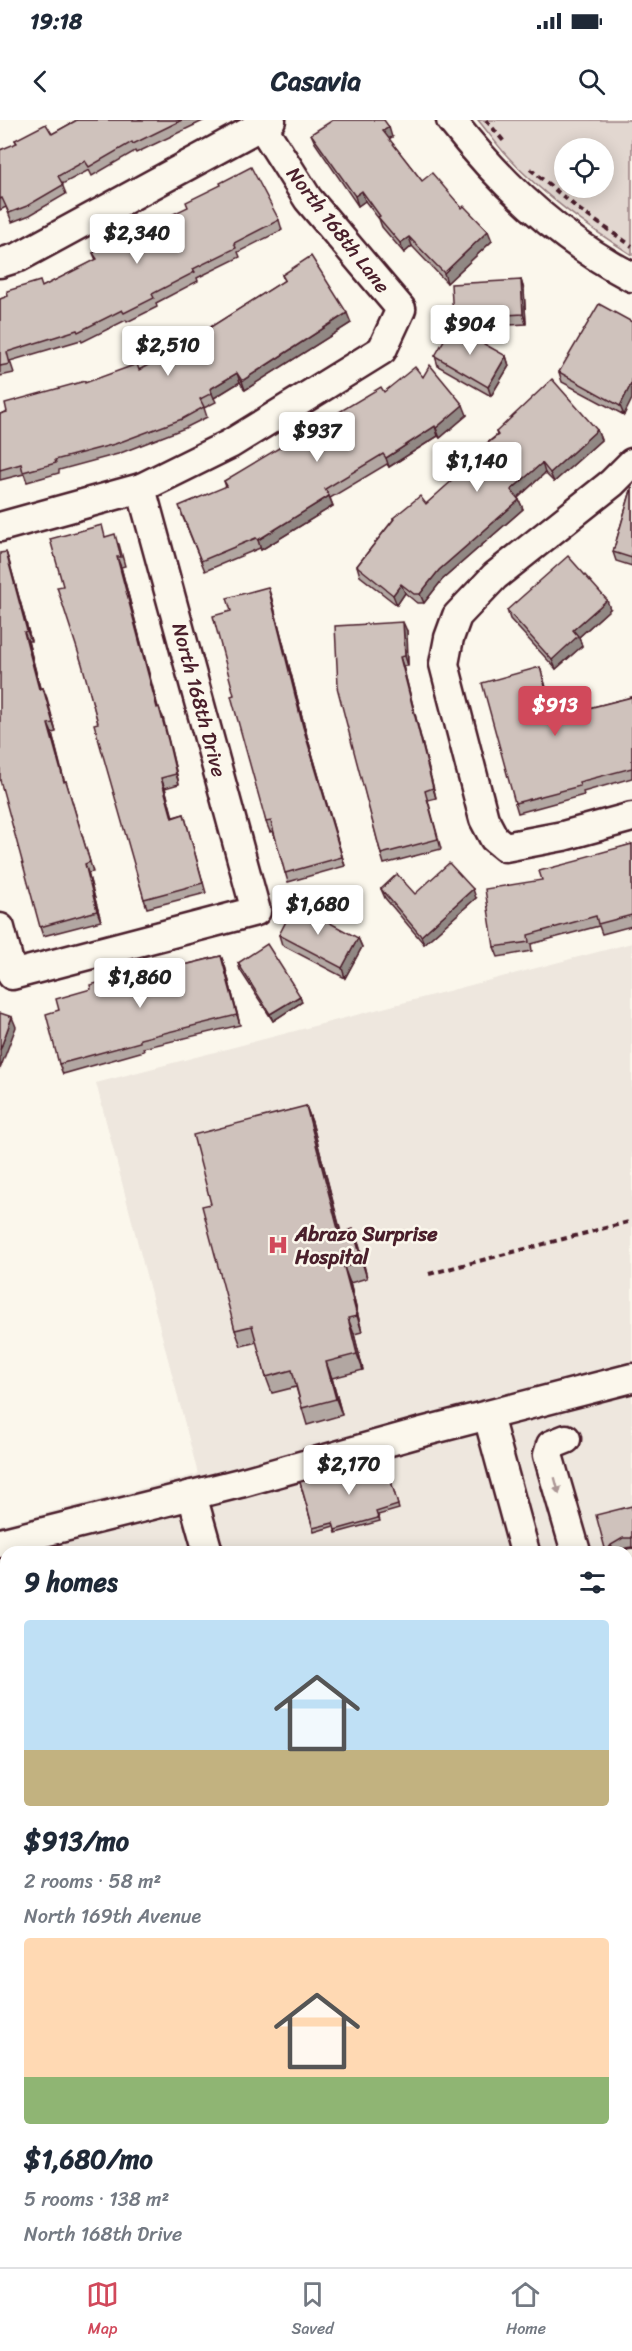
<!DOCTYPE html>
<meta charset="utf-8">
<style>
body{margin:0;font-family:Sriracha,sans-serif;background:#f2f2f3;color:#1f2937;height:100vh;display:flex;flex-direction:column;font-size:22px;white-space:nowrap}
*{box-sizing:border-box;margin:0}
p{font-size:20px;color:#747a83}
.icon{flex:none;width:33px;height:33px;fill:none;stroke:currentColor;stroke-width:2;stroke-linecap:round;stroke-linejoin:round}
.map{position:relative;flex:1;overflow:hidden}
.sheet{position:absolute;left:0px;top:1426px;width:633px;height:722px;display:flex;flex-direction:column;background:#fff;border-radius:18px 18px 0 0;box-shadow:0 3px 15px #0003}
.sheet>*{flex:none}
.controls{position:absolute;left:554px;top:18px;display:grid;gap:12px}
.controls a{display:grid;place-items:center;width:60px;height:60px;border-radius:50%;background:#fff;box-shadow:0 3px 15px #0003;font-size:30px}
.price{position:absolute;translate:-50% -51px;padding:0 14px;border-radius:6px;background:#fff;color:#222;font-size:20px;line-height:39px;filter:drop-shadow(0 2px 3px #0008)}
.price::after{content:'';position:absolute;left:50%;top:36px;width:18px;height:14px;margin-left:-9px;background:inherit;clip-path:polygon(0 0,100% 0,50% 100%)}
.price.selected{background:#d1495b;color:#fff}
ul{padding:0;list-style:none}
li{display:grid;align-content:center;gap:12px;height:318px;padding:0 24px}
li span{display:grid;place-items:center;height:186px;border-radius:6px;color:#555}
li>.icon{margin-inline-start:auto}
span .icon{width:108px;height:108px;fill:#fffc;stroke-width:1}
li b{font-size:26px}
h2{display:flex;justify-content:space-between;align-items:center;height:72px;padding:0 24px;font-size:26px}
.status{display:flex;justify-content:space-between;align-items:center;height:42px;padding:0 30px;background:#fff;direction:ltr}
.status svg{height:16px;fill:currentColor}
header{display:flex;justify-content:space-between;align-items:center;height:78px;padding:0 24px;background:#fff;font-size:27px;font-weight:700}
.dock{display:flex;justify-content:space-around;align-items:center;height:84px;border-top:2px solid #e0e1e3;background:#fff;font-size:16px;color:#747a83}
.dock a{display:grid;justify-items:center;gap:3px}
.dock .selected{color:#d1495b}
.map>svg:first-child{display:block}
.built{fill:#eee7de}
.green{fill:#e2d7d0;stroke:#967b7e;stroke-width:1.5;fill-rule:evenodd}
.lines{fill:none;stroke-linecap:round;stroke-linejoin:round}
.stream{stroke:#907477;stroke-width:6}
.minor-casing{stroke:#4a1f2b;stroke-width:33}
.major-casing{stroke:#4a1f2b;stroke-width:38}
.highway-casing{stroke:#4a1f2b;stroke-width:38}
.path{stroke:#4a1f2b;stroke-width:4;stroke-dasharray:6 4.5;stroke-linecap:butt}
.minor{stroke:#fbf7ec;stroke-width:28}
.major{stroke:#fbf7ec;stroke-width:33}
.highway{stroke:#fbf7ec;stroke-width:33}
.wall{fill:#b2a7a2;stroke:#4a1f2b;stroke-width:1.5}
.shaded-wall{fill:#918884;stroke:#4a1f2b;stroke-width:1.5}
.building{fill:#cfc2bc;stroke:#4a1f2b;stroke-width:1.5}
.oneway{fill:#ab9695}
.labels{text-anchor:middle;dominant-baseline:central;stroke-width:5;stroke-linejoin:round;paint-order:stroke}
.street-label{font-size:20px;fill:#4a1f2b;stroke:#fbf7ec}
.poi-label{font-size:20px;font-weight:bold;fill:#4a1f2b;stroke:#fbf7ec;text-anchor:start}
</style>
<div class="status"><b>19:18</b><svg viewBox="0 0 49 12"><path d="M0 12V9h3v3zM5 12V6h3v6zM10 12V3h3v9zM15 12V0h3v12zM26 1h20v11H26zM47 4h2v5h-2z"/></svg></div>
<header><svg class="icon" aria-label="back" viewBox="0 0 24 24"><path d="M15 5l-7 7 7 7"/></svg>Casavia<svg class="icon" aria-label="search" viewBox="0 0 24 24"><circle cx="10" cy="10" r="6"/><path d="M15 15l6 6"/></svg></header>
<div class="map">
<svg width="632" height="2147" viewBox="0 0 632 2147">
<rect width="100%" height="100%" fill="#fbf7ec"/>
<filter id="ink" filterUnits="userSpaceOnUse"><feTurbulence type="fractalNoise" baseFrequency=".0167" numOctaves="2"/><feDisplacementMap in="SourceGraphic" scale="12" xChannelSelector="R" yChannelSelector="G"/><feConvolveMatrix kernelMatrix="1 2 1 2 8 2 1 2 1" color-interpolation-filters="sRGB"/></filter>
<g filter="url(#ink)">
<g class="built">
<polygon points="632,823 632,1498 627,1499 627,1432 6,1432 6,1653 0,1631 0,1405 198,1354 96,963"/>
<polygon points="627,1603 632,1604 632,2147 71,2147 70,2142 627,2142"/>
<polygon points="6,1769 6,1852 0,1825 0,1770"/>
</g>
<path class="green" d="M478,0H632V135C588,107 544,76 508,37C497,25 488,12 478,0ZM564,28H603V68H564Z"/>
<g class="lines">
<g class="stream">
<polyline points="0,1972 6,1994"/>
<polyline points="46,2142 47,2147"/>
</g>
<g class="minor-casing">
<g id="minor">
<path d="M451,0C500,63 561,120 632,157"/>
<polyline points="0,143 19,137 271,0"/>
<polyline points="632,343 612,363 495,456 457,496 449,518 444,544 484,699 494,718 505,727 563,716 632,697"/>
<polyline points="0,407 141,368 230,324 382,230 401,189 308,79 258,0"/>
<polyline points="0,808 12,855 256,791 141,368"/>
<polyline points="488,1296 525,1432"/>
<polyline points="566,1319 551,1325 548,1335 576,1432"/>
<polyline points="192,1375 208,1432"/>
<polyline points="0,1423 240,1363 422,1312 632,1258"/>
<polyline points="627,1445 632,1443"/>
<polyline points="627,1821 630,1820"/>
</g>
</g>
<g class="major-casing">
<g id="major">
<polyline points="627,1528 632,1527"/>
<polyline points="627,1553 632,1552"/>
<polyline points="627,1579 632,1578"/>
<polyline points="0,1688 6,1687"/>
</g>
</g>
<g class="highway-casing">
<g id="highway">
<polyline points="0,1664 6,1662"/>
<polyline points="0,1749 2,1748"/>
</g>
</g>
<g class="path">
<polyline points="486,0 506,24"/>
<polyline points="530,49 581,91 632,126"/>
<polyline points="429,1154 632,1101"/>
<polyline points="91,2147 92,2142"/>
</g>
<use href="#minor" class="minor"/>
<use href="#major" class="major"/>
<use href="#highway" class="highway"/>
</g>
<g class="wall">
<polygon points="77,0 205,0 136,33 135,31 92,56 89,50 62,64 66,74 30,95 12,102 6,87 0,90 0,30 17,24 15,20 52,14"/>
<polygon points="311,14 392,17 389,19 422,61 462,88 492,121 447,163 412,126 404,133 382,107 379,99 365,81 358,86 315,23"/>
<polygon points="279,100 282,110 238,132 240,137 197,158 198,161 156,183 157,187 127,202 126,200 82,222 81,220 10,241 14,253 0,256 0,179 42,167 96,140 93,133"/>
<polygon points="282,155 351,203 245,270 240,262 214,278 216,282 204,288 207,297 185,308 118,334 59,350 59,353 27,362 24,354 0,360 0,294 85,263 139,250 199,219 198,215 284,161"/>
<polygon points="521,160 524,170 526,204 457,208 453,198"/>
<polygon points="632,202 624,295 562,262 559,252"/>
<polygon points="435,236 506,236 509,246 491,276 438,246"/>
<polygon points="423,257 467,295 440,318 438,316 389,347 387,344 330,378 333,386 261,430 260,428 205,451 182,395 226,367 224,361 384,272"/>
<polygon points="597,310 601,320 554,362 545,353 518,378 519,380 523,389 442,460 424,483 417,483 405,473 397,485 360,456 357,446 393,400 393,398 426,384 464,351 461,344 497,315 496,312"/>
<polygon points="632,367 632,446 616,441 613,432"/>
<polygon points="106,417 119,424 125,446 121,447 158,587 163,597 171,630 179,664 165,668 173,697 184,694 206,773 147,788 144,779 98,603 63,466"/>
<polygon points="6,432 9,441 31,521 28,521 40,569 43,568 56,612 52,613 64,662 66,661 69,671 93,752 88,753 101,801 43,816 40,807"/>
<polygon points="271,476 307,616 345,746 288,762 273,711 270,712 266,702 231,491"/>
<polygon points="610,489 579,517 582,526 556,549 510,499 507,490"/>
<polygon points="407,511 408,546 403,546 436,678 428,680 441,729 384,744 381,734 338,566"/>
<polygon points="543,557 553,593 562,595 632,577 632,658 583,672 584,675 518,693 515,683"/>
<polygon points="632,724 632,806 602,814 599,806 531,824 532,831 498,837 494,827 542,760 581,740"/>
<polygon points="381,769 415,774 476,778 424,824 385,778"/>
<polygon points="279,815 358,818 362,827 345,858 282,825"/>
<polygon points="221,836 225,846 240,905 143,928 144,931 63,954 59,944 59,890 124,860"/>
<polygon points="238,843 300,876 302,882 273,901 240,850"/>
<polygon points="306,986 312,1002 341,1112 359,1125 367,1158 350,1163 362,1212 354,1214 363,1250 332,1258 342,1295 307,1305 302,1288 296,1267 272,1273 266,1257 257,1222 241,1226 235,1210 211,1084"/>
<polygon points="385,1341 399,1389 378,1395 380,1401 336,1413 334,1406 314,1412 300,1362"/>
<polygon points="632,1386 632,1427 626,1428 618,1432 607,1432"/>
<polygon points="632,1994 632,2078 627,2079 627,1995"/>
</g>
<g class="shaded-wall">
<polygon points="389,7 392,17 386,20 383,11"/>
<polygon points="362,71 365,81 358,86 355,76"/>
<polygon points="488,111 492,121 447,163 444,153"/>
<polygon points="409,117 412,126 404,133 400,123"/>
<polygon points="521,160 524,170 526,204 523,194"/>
<polygon points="347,193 351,203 245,270 242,261"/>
<polygon points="506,236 509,246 491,276 488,267"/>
<polygon points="237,253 240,262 214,278 210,269"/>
<polygon points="632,262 632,279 624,295 620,286"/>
<polygon points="463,285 467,295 440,318 436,308"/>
<polygon points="435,306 438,316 389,347 386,338"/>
<polygon points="597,310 601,320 554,362 550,353"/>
<polygon points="542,343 545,353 515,380 511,370"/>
<polygon points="329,376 333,386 261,430 258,420"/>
<polygon points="519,380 523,389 442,460 424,483 420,474 439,450"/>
<polygon points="6,432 9,441 31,521 27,511"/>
<polygon points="117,437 121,447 160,597 157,588"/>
<polygon points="401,464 405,473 397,485 393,475"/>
<polygon points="268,467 271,476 307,616 345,746 303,607"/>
<polygon points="607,480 610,489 579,517 582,526 556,549 552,540 573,510"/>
<polygon points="403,502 407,511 408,546 405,536"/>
<polygon points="24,512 28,521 43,579 39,569"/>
<polygon points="400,537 403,546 436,678 433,668"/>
<polygon points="540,547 543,557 556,603 552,593"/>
<polygon points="43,568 47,578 56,612 53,603"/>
<polygon points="159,587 171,630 179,664 176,654"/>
<polygon points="48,604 52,613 67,671 64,662"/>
<polygon points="161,658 165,668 175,707 172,698"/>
<polygon points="85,744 88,753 101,801 97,791"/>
<polygon points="473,769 476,778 424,824 421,816"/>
<polygon points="358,818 362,827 345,858 342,848"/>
<polygon points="221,836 225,846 240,905 237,895"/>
<polygon points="300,876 302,882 273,901 270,894"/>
<polygon points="12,897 16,907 0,949 0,930"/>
<polygon points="306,986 312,1002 345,1129 339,1113"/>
<polygon points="353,1109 359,1125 367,1158 362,1142"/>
<polygon points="344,1147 350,1163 362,1212 357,1196"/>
<polygon points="348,1198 354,1214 363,1250 357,1234"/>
<polygon points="326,1242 332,1258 342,1295 336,1279"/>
<polygon points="611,1425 614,1432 606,1432"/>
</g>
<g class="building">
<polygon points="77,0 182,0 133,24 132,22 89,47 85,41 58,56 63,65 27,86 9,93 2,78 0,79 0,30 17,23 15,20 46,4 52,14"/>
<polygon points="333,0 384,0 389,7 383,11 422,61 432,53 462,88 464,86 488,111 444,153 409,117 400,123 378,97 380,96 362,71 355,76 311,14"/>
<polygon points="251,47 279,100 234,123 236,128 193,149 195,152 152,174 154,178 124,193 122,190 78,212 77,210 7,232 10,244 0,246 0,179 8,176 7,171 40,161 42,167 97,139 93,133 188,87 186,82 221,65 220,63"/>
<polygon points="311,136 347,193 242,261 237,253 210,269 212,273 200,279 204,287 182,299 115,324 55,340 56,343 23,352 21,344 0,350 0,294 7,292 5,283 85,261 85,263 137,244 139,250 200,218 198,215 285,160 282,155"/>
<polygon points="521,160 523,194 453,198 451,164"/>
<polygon points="599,184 632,202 632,262 620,286 559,252"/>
<polygon points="452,206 506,236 488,267 435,236"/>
<polygon points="430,245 463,285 436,308 435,306 386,338 383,334 325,369 329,376 258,420 256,418 201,441 179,386 227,366 224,361 381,267 384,272 415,247 423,257"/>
<polygon points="552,259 597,310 550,353 542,343 511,370 519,380 439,450 420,474 414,474 401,464 393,475 357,446 394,399 393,398 420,376 426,384 465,349 461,344 498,315 496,312"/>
<polygon points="632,367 632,438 613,432"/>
<polygon points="102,405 105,417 115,414 121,437 117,437 157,588 159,587 168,620 176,654 161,658 172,698 184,694 203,763 144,779 94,604 98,603 82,544 57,467 63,466 50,419"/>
<polygon points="6,432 27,511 24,512 39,569 43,568 53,603 48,604 64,662 66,661 90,742 85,744 97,791 40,807 0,660 0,433"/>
<polygon points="568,436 607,480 573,510 578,516 552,540 507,490"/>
<polygon points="268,467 303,607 342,737 285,753 271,701 266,702 231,576 234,575 213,496 231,491 227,478"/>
<polygon points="403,502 405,536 400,537 433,668 425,671 438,719 381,734 337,567 338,566 335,506"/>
<polygon points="540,547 552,593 560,591 561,595 632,577 632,648 579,662 580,666 515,683 482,563"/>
<polygon points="632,724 632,795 598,804 596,796 528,815 529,822 494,827 485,769 542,760 539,751 581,740 581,738"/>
<polygon points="449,743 473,769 421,816 381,769 397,754 415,774"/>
<polygon points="295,784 358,818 342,848 279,815"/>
<polygon points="267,824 300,876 270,894 238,843"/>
<polygon points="221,836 237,895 140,919 140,922 59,944 46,894 59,890 56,879 91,869 90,865 123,856 124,860"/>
<polygon points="0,893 12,897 0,930"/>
<polygon points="306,986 339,1113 353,1109 362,1142 344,1147 357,1196 348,1198 357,1234 326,1242 336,1279 302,1288 292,1250 266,1257 252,1206 235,1210 202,1086 211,1084 193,1015"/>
<polygon points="385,1341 398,1385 376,1392 378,1398 335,1410 333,1403 313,1408 300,1362"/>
<polygon points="632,1386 632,1418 623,1418 611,1425 606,1432 596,1395"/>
<polygon points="632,1994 632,2065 627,2066 627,1995"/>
<polygon points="188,2142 450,2142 451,2147 189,2147"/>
</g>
<defs><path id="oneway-solid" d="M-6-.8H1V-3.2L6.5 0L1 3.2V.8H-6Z" transform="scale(1.5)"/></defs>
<use class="oneway" href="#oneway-solid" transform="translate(557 1366) rotate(75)"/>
</g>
<defs>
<g id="hospital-bare" transform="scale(1.62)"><path d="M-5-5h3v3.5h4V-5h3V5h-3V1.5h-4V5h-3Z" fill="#d1495b" stroke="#fbf7ec" stroke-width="2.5" paint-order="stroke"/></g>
</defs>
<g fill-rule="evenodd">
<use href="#hospital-bare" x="278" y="1125"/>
</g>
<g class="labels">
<g class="street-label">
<text transform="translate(338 110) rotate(52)">North 168th Lane</text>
<text transform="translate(199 580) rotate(75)">North 168th Drive</text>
</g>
<g class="poi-label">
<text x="295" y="1114">Abrazo Surprise<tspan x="295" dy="23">Hospital</tspan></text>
</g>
</g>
</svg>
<div class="controls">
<a><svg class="icon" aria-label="locate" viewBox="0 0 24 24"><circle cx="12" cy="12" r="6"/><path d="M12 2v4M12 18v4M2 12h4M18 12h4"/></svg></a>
</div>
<b class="price" style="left:137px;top:145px">$2,340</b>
<b class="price" style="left:470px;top:236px">$904</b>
<b class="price" style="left:168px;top:257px">$2,510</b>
<b class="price" style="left:317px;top:343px">$937</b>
<b class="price" style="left:477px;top:373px">$1,140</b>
<b class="price selected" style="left:555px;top:617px">$913</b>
<b class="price" style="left:318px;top:816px">$1,680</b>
<b class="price" style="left:140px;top:889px">$1,860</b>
<b class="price" style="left:349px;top:1376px">$2,170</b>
<section class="sheet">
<h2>9 homes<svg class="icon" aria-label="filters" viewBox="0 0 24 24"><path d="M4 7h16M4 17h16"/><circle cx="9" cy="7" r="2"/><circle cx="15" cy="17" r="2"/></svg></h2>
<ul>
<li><span style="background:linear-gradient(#bfe0f5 70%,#c2b280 0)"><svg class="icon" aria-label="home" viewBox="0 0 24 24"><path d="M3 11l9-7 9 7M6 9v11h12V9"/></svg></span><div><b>$913/mo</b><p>2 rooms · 58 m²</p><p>North 169th Avenue</p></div></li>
<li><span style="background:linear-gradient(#ffd9b3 75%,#8fb573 0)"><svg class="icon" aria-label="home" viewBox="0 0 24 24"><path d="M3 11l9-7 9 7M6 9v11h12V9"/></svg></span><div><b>$1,680/mo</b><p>5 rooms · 138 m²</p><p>North 168th Drive</p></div></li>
</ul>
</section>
</div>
<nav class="dock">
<a class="selected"><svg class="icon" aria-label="map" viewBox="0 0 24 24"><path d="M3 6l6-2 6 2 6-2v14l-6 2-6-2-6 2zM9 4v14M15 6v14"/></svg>Map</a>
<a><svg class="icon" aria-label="saved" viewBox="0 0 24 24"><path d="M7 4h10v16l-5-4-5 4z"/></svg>Saved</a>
<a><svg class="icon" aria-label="home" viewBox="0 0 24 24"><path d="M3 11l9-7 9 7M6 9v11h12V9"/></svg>Home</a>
</nav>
